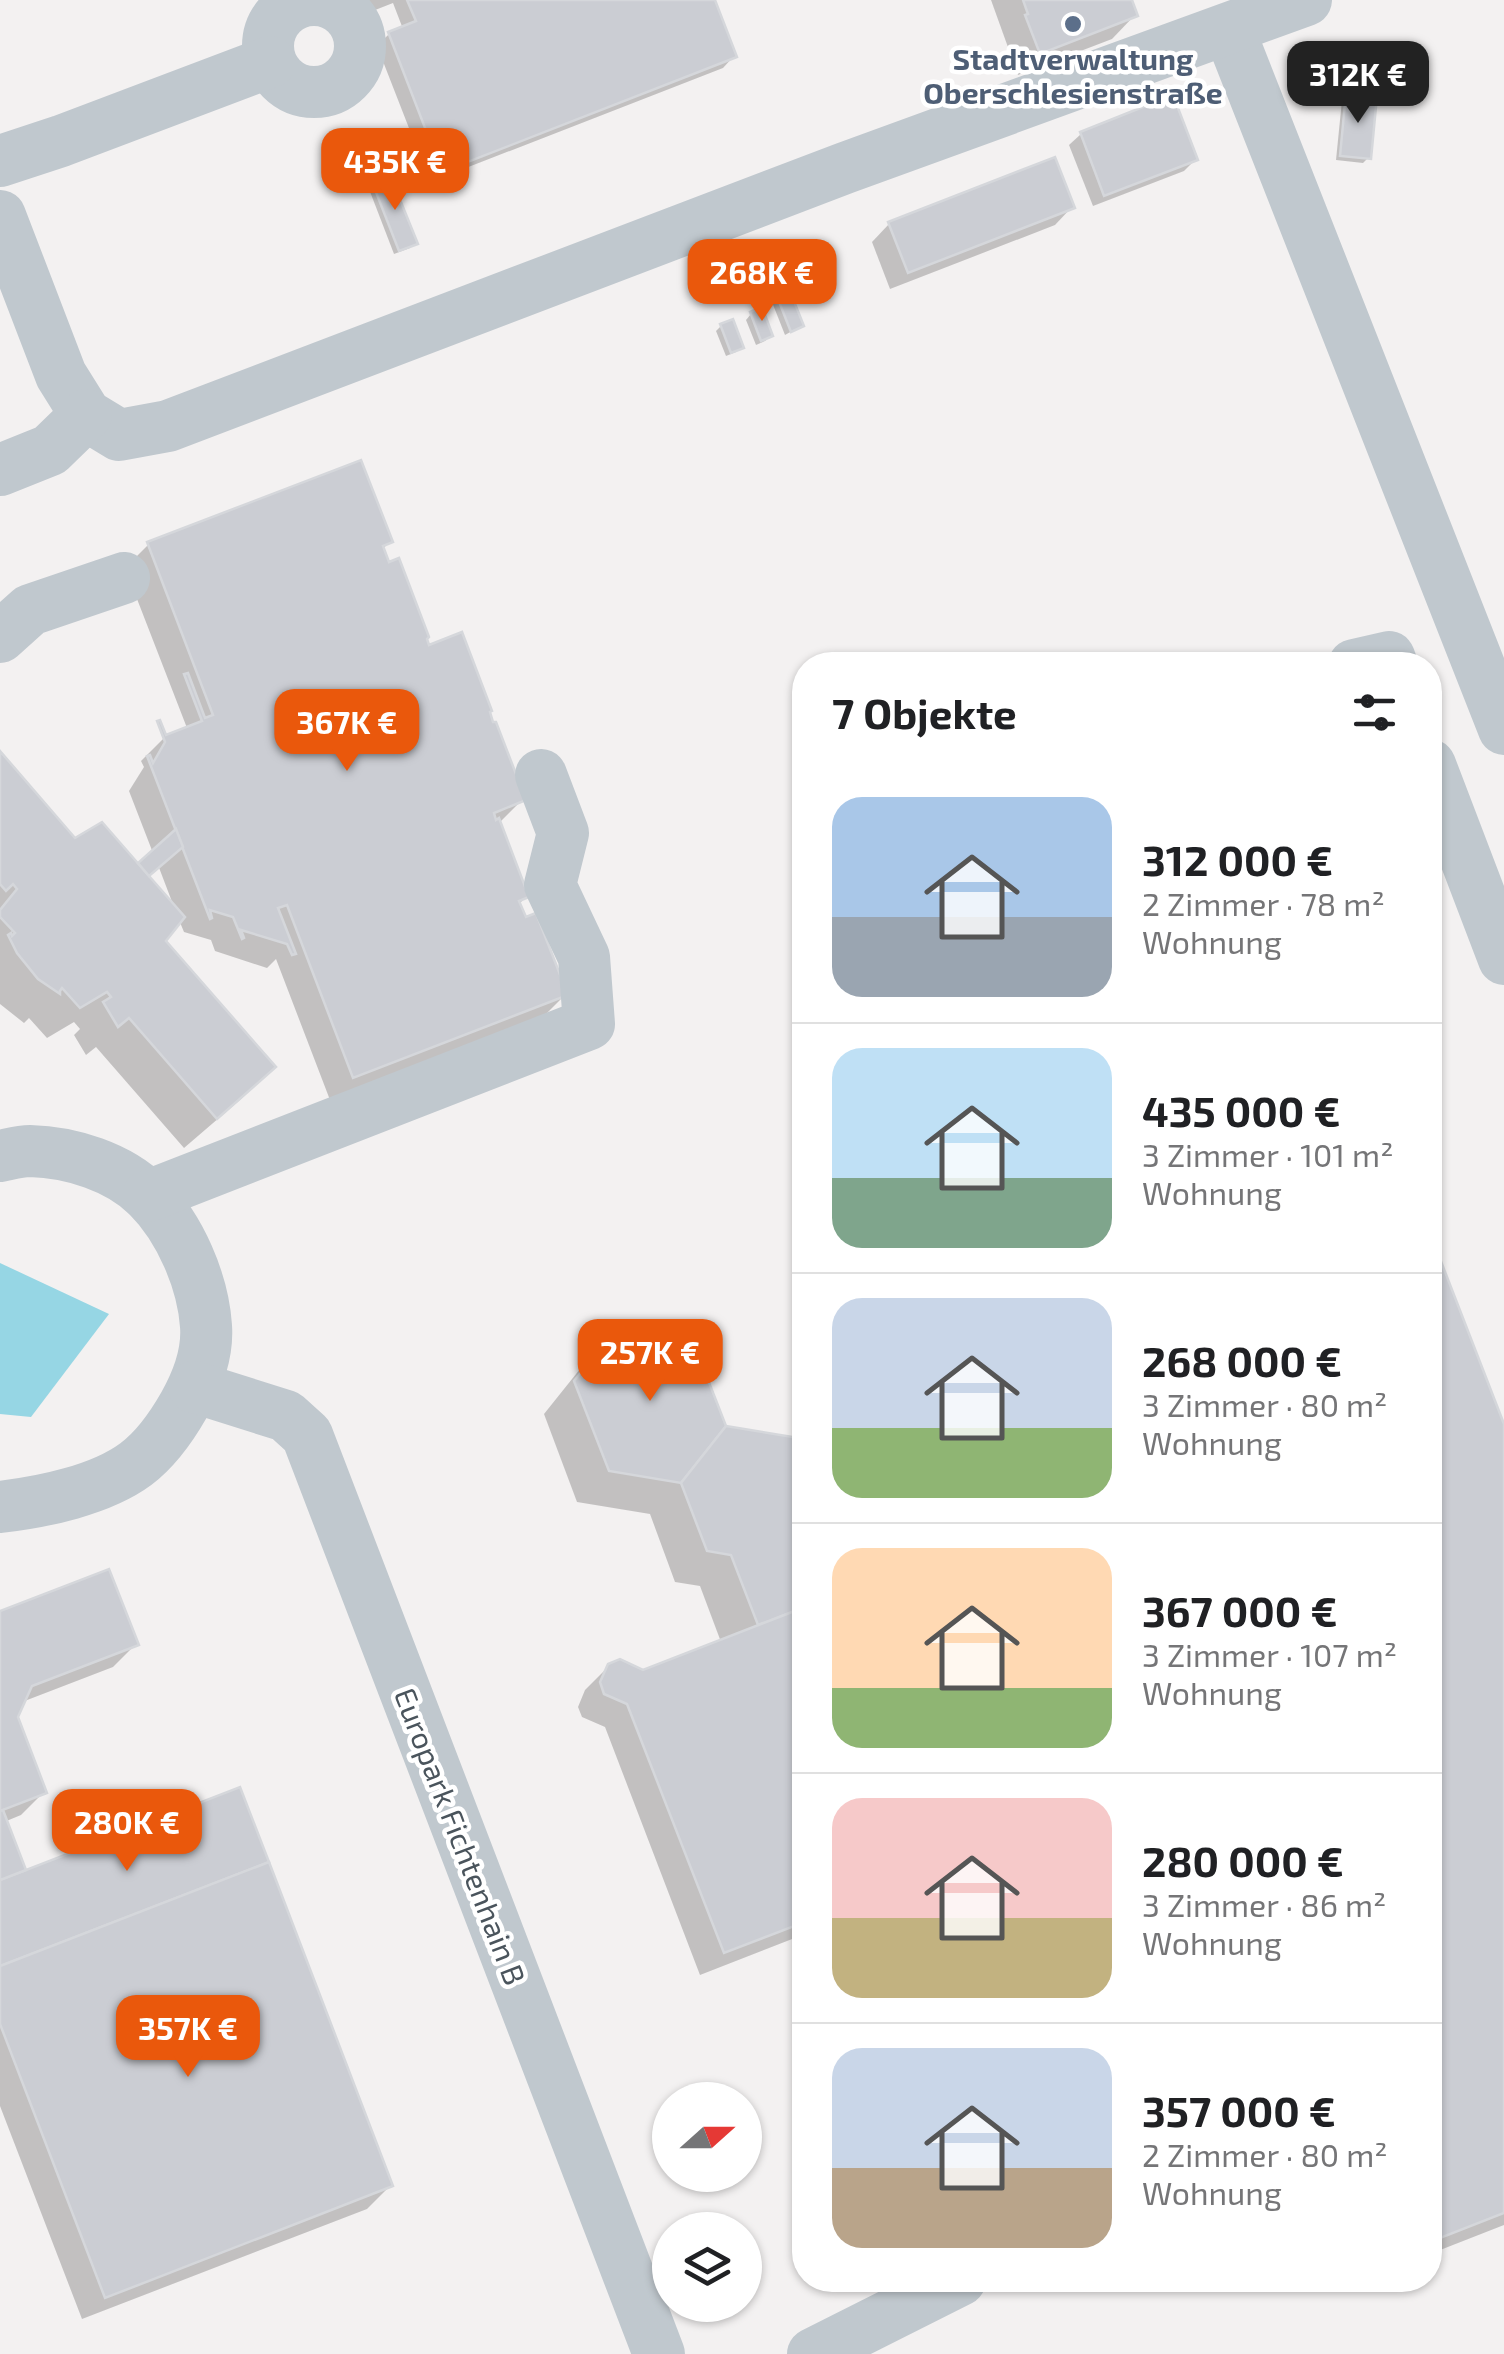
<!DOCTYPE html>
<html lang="de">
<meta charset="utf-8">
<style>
body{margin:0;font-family:"Exo 2",sans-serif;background:#f2f2f2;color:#202124;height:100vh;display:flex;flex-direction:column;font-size:38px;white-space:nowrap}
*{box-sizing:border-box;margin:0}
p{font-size:32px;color:#757577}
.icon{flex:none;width:55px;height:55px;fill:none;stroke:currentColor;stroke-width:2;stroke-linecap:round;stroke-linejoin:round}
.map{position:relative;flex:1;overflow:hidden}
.drawer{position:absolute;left:792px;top:652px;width:650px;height:1640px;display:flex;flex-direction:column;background:#fff;border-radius:40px;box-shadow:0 2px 8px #0004}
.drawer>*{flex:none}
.needle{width:65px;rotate:69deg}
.buttons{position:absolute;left:652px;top:2082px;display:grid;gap:20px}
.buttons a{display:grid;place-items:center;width:110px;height:110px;border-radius:50%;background:#fff;box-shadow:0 2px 8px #0004;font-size:50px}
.price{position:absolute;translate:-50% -85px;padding:0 22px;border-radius:20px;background:#ea580c;color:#fff;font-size:32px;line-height:65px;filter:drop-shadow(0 2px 5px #0008)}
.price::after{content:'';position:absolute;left:50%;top:60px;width:30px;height:22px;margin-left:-15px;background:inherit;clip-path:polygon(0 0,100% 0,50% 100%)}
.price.current{background:#222;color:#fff}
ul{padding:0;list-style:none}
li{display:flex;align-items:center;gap:30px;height:250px;padding:0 40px}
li+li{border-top:2px solid #e0e0e0}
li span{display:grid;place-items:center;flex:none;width:280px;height:200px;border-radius:30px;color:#555}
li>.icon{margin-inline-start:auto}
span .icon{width:120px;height:120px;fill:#fffc;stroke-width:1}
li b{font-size:42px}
h2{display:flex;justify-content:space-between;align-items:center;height:120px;padding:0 40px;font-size:42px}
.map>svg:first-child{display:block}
.water{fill:#96d6e4}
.shadow{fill:#0003;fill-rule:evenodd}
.building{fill:#cbcdd3;stroke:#d5d7db;stroke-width:2.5}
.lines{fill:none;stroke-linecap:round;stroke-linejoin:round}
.minor{stroke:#c0c8ce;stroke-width:52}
.service-dot{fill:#5c6f8a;stroke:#fff;stroke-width:4}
.labels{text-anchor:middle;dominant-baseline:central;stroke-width:9;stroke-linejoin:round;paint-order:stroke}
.service-label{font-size:30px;font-weight:bold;fill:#4e5e75;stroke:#fff}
.street-label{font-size:30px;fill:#4a545c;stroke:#fff}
</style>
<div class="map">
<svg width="1504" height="2354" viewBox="0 0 1504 2354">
<rect width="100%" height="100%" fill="#f3f1f1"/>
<polygon class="water" points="0,1263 109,1314 31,1417 0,1414"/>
<g class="shadow">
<polygon points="360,0 712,0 734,56 723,68 430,182 377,46 389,34 403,29 393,3 365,14"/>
<polygon points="991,0 1129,0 1135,15 1112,39 1018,75"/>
<polygon points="1347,95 1368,158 1363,163 1336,160 1342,100"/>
<polygon points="1081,134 1195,160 1184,171 1093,206 1069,145"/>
<polygon points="374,184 415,243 410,248 394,254 369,189"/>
<polygon points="1072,207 1055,225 890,289 872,242 889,224"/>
<polygon points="775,291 801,326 785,335 770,297"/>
<polygon points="751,314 771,336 765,341 756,345 746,320"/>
<polygon points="721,326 741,347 736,352 726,356 716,331"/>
<path d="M390,541L382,550L428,648L487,712L523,799L500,822L526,897L518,905L565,995L542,1018L330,1100L276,959L267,968L215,951L211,940L184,932L179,920L163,941L272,1067L241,1099L184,1148L96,1047L86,1055L74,1035L80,1029L74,1022L47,1038L29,1018L24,1023L0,1004V755L75,841L138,866L153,853L129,791L144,767L141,761L164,738L187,728L125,568L148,545ZM158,865L174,907L146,876Z"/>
<polygon points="1430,1240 1504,1431 1504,2225 1430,2254"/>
<polygon points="621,1327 724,1429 805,1441 805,1934 700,1975 605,1727 582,1717 578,1707 585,1690 609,1666 643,1672 721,1642 700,1586 675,1582 650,1514 577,1502 544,1414 588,1359"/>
<polygon points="0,1614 136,1644 113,1667 22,1702 15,1717 44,1792 21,1815 4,1822 24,1873 390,2186 367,2209 82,2319 0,2106"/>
<polygon points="1331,2280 1363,2280 1335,2291"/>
</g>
<g class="building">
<polygon points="407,0 715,0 737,57 442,172 388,32 416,21"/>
<polygon points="1023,0 1132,0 1138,16 1040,54 1025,15 1028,14"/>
<polygon points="1346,93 1377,96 1371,159 1340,156"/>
<polygon points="1173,95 1198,160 1104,196 1080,132"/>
<polygon points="1055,157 1075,208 908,273 888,222"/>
<polygon points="390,175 418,244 399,251 372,182"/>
<polygon points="787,284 804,326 791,332 774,289"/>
<polygon points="762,307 773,336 761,341 750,312"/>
<polygon points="733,319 744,348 731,353 720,324"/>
<polygon points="361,460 393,542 383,546 389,562 399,558 429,637 427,639 429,645 462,632 492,711 490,712 493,722 496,722 526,800 494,813 496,820 499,818 529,897 519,901 526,917 536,913 568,995 353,1078 287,905 278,908 296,954 292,955 287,944 241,930 244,938 242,939 233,917 210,910 212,918 210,919 147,756 150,755 153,763 165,742 157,721 160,720 166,735 202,721 184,674 188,673 205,718 213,715 147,542"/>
<polygon points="0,751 75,838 102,822 149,876 185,917 166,941 276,1067 217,1119 129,1018 118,1027 103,1002 111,997 107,992 80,1008 62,988 60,991 60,994 38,979 17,953 8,935 11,933 12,936 15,933 0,917 0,910 17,889 13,884 6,891 0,884"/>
<polygon points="176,829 183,847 149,876 138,863"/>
<polygon points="1430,1233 1504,1424 1504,2213 1430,2242"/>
<polygon points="620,1324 691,1336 726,1426 681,1483 609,1471 574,1381"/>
<polygon points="726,1426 805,1439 805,1607 758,1625 731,1555 707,1551 681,1483"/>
<polygon points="109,1569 139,1645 32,1686 18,1717 47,1793 0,1811 0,1611"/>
<polygon points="805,1607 805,1922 724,1953 627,1704 604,1694 600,1682 608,1664 620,1659 643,1670"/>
<polygon points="240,1787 269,1862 0,1966 0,1880"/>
<polygon points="3,1810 26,1870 0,1880 0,1811"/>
<polygon points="269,1862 393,2186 105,2298 0,2024 0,1966"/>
</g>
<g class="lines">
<g class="minor">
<circle cx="314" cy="46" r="46"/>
<polyline points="1229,30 1504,729"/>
<polyline points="0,161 61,141 270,62"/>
<polyline points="0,216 61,375 86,415 119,435 168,426 845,168 1306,0"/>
<polyline points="0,470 50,450 86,415"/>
<polyline points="0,637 30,610 124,578"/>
<polyline points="1354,665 1389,657 1392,665"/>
<polyline points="1430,765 1504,959"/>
<path d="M0,1156C10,1154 20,1151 30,1151C71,1152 119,1167 148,1196C180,1228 203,1281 206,1326C208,1353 197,1382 184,1405C172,1426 156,1449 136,1464C101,1490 43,1502 0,1507"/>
<polyline points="148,1196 589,1024 584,957 550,885 563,833 541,775"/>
<polyline points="194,1387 286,1416 307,1435 659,2354"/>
<polyline points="813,2354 960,2280"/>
</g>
</g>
<circle class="service-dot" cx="1073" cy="24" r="10"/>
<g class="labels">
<g class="service-label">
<text x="1073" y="58">Stadtverwaltung<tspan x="1073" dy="34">Oberschlesienstraße</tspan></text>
</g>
<g class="street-label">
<text transform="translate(461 1836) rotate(69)">Europark Fichtenhain B</text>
</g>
</g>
</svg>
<div class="buttons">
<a><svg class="needle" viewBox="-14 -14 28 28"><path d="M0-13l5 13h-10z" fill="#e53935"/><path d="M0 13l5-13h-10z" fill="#757577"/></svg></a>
<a><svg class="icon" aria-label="layers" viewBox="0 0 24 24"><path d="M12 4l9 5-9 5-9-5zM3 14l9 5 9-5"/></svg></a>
</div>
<b class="price current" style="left:1358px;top:126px">312K €</b>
<b class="price" style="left:395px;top:213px">435K €</b>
<b class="price" style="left:762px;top:324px">268K €</b>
<b class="price" style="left:347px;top:774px">367K €</b>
<b class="price" style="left:650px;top:1404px">257K €</b>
<b class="price" style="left:127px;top:1874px">280K €</b>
<b class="price" style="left:188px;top:2080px">357K €</b>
<section class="drawer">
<h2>7 Objekte<svg class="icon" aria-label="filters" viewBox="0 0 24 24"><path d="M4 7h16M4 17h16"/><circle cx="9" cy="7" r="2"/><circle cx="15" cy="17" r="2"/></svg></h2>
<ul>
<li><span style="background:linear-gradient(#a9c7e8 60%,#9aa5b1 0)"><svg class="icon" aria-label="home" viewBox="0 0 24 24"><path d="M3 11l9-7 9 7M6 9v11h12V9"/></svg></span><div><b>312 000 €</b><p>2 Zimmer · 78 m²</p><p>Wohnung</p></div></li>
<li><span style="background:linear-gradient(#bfe0f5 65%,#7fa58c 0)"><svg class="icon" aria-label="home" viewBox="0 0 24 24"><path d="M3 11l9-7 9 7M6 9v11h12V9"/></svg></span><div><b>435 000 €</b><p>3 Zimmer · 101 m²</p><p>Wohnung</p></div></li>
<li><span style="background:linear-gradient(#c9d6e8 65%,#8fb573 0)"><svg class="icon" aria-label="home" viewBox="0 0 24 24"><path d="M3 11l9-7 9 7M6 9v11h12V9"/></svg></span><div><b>268 000 €</b><p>3 Zimmer · 80 m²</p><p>Wohnung</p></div></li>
<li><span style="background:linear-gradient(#ffd9b3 70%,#8fb573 0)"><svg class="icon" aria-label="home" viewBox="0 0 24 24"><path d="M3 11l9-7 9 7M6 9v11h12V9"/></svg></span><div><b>367 000 €</b><p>3 Zimmer · 107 m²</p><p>Wohnung</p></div></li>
<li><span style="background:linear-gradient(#f6c9c9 60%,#c2b280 0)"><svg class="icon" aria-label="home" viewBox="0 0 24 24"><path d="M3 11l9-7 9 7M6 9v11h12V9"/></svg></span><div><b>280 000 €</b><p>3 Zimmer · 86 m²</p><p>Wohnung</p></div></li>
<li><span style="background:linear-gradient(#c9d6e8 60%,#b9a48a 0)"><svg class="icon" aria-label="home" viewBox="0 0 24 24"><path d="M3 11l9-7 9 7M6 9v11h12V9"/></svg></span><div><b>357 000 €</b><p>2 Zimmer · 80 m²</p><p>Wohnung</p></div></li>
</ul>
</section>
</div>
